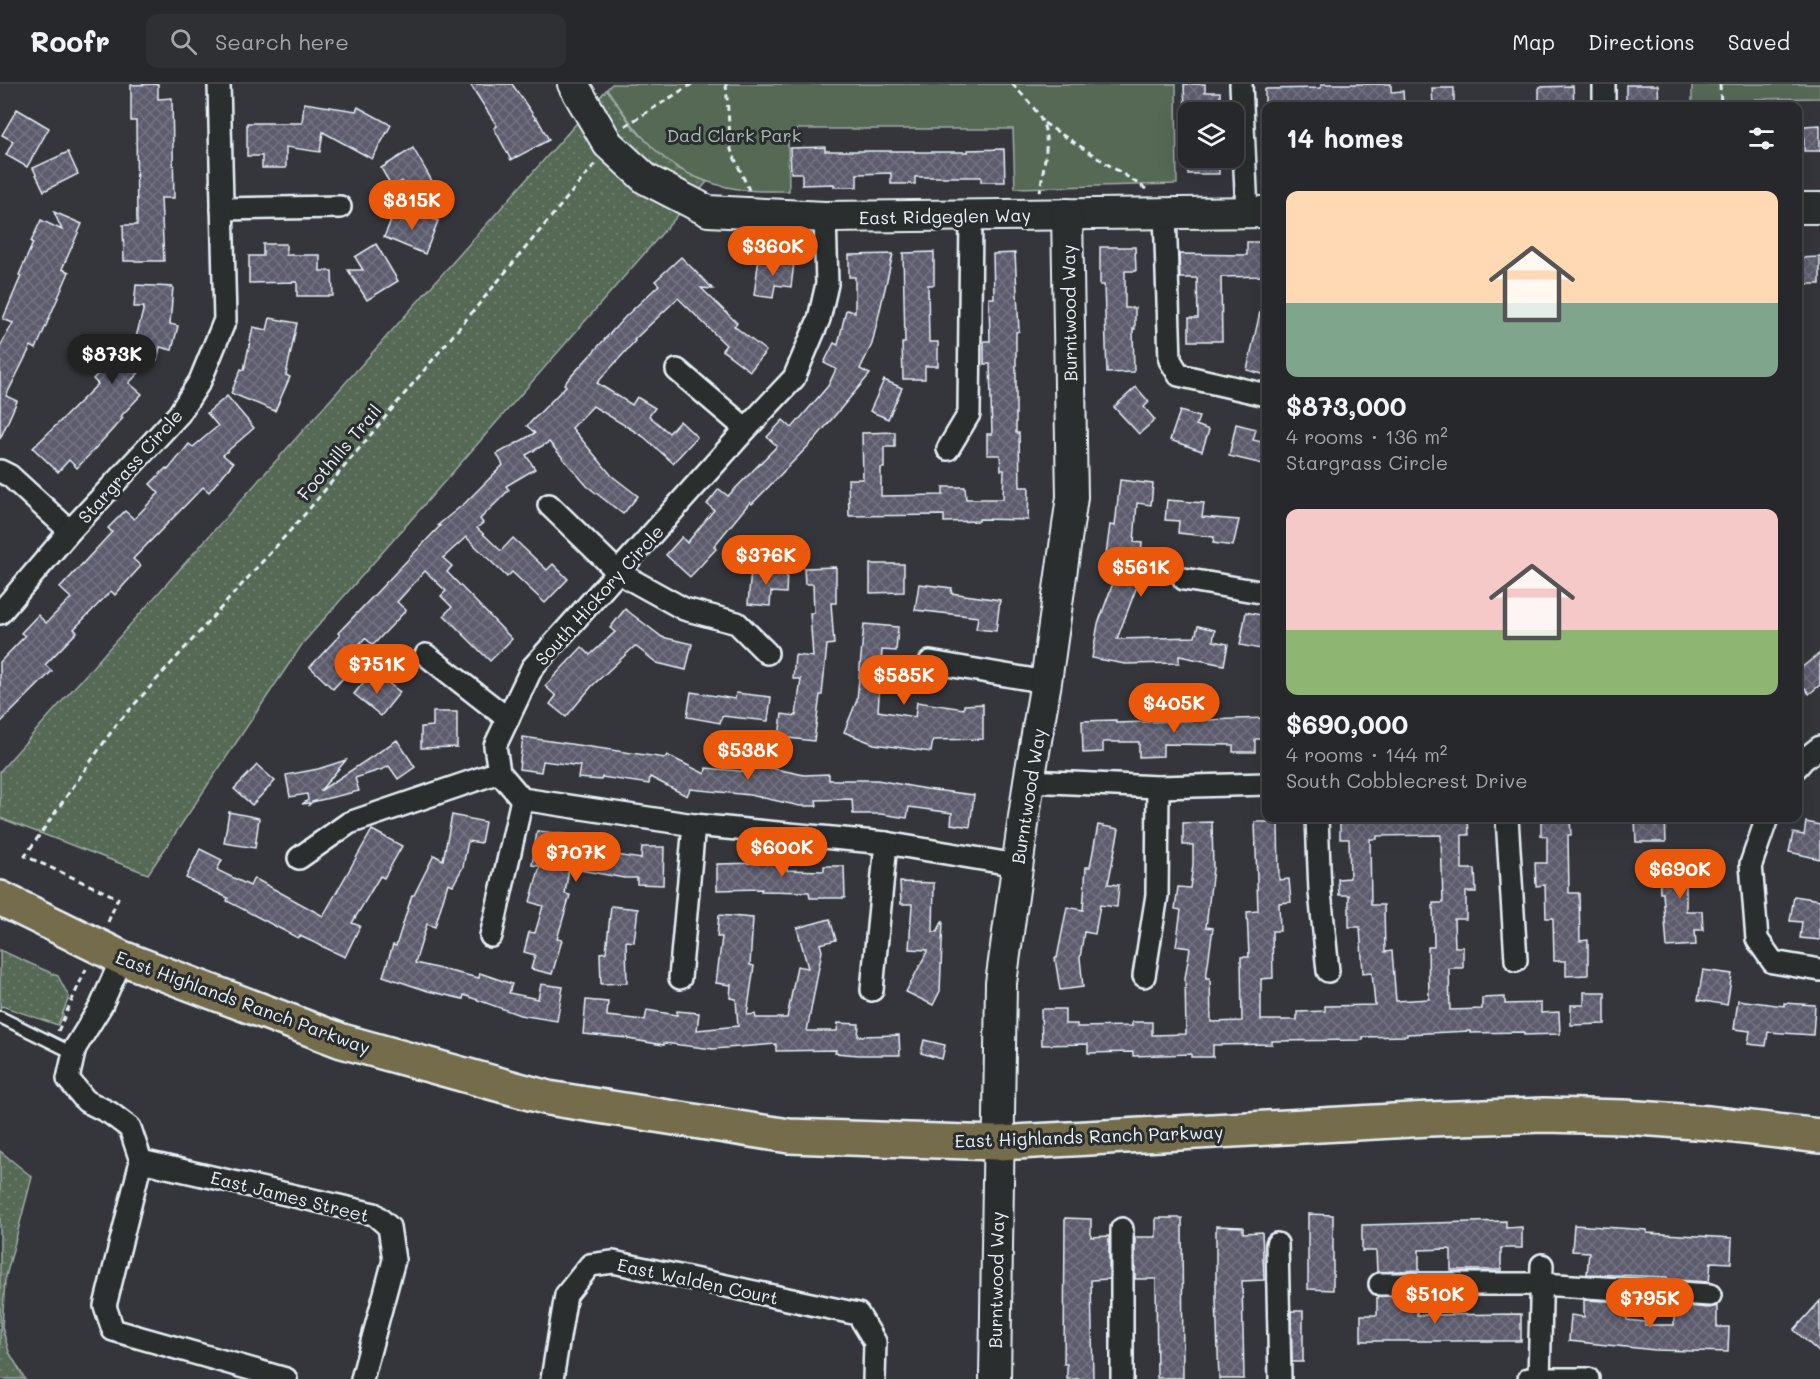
<!DOCTYPE html>
<meta charset="utf-8">
<style>
body{margin:0;font-family:Mali,sans-serif;background:#2f3034;color:#f1f3f6;height:100vh;display:flex;flex-direction:column;font-size:22px;white-space:nowrap}
*{box-sizing:border-box;margin:0}
p{font-size:20px;color:#a4a6a9}
.icon{flex:none;width:33px;height:33px;fill:none;stroke:currentColor;stroke-width:2;stroke-linecap:round;stroke-linejoin:round}
.map{position:relative;flex:1;overflow:hidden}
.panel{position:absolute;left:1262px;top:18px;width:540px;height:720px;display:flex;flex-direction:column;background:#27282c;border-radius:12px;box-shadow:0 6px 24px #0002,0 0 0 2px #434448}
.panel>*{flex:none}
.tools{position:absolute;left:1178px;top:18px;display:grid;gap:12px}
.tools a{display:grid;place-items:center;width:66px;height:66px;border-radius:12px;background:#27282c;box-shadow:0 6px 24px #0002,0 0 0 2px #434448;font-size:30px}
.price{position:absolute;translate:-50% -51px;padding:0 14px;border-radius:21px;background:#ea580c;color:#fff;font-size:20px;line-height:39px;filter:drop-shadow(0 2px 3px #0008)}
.price::after{content:'';position:absolute;left:50%;top:36px;width:18px;height:14px;margin-left:-9px;background:inherit;clip-path:polygon(0 0,100% 0,50% 100%)}
.price.on{background:#222;color:#fff}
ul{padding:0;list-style:none}
li{display:grid;align-content:center;gap:12px;height:318px;padding:0 24px}
li span{display:grid;place-items:center;height:186px;border-radius:12px;color:#555}
li>.icon{margin-inline-start:auto}
span .icon{width:108px;height:108px;fill:#fffc;stroke-width:1}
li b{font-size:26px}
h2{display:flex;justify-content:space-between;align-items:center;height:72px;padding:0 24px;font-size:26px}
header{display:flex;align-items:center;gap:36px;box-sizing:border-box;height:84px;padding:0 30px;background:#27282c;border-bottom:2px solid #434448}
header strong{font-size:28px}
nav{display:flex;gap:33px;margin-inline-start:auto;font-size:21px}
.search{width:420px;height:54px;background:#2f3034;display:flex;align-items:center;gap:15px;box-sizing:border-box;padding:0 21px;border-radius:12px;color:#a4a6a9;font-size:22px}
.map>svg:first-child{display:block}
.grass{fill:url(#grass-dots);stroke:#9eada6;stroke-width:1.5}
.park{fill:#546955;stroke:#9eada6;stroke-width:1.5}
.building{fill:url(#building-cross-hatch);stroke:#e8f1f8;stroke-width:1.5;fill-rule:evenodd}
.lines{fill:none;stroke-linecap:round;stroke-linejoin:round}
.lane-casing{stroke:#e8f1f8;stroke-width:15}
.street-casing{stroke:#e8f1f8;stroke-width:26}
.secondary-casing{stroke:#e8f1f8;stroke-width:34}
.primary-casing{stroke:#e8f1f8;stroke-width:38}
.path{stroke:#e8f1f8;stroke-width:3;stroke-dasharray:6 4.5;stroke-linecap:butt}
.lane{stroke:#2a2d2e;stroke-width:10}
.street{stroke:#2a2d2e;stroke-width:21}
.secondary{stroke:#2a2d2e;stroke-width:30}
.primary{stroke:#746c4b;stroke-width:33}
.labels{text-anchor:middle;dominant-baseline:central;stroke-width:6;stroke-linejoin:round;paint-order:stroke}
.park-label{font-size:18px;fill:#adbbb7;stroke:#2a2d2e}
.street-label{font-size:18px;fill:#e8f1f8;stroke:#2a2d2e}
</style>
<header>
<strong>Roofr</strong>
<div class="search"><svg class="icon" aria-label="search" viewBox="0 0 24 24"><circle cx="10" cy="10" r="6"/><path d="M15 15l6 6"/></svg>Search here</div>
<nav><a>Map</a><a>Directions</a><a>Saved</a></nav>
</header>
<div class="map">
<svg width="1820" height="1295" viewBox="0 0 1820 1295">
<defs>
<pattern id="grass-dots" width="8" height="8" patternUnits="userSpaceOnUse" patternTransform="scale(1.5)"><rect width="8" height="8" fill="#546955"/><path d="M2 2h.1M6 6h.1" fill="none" stroke="#6d7f6e" stroke-width="1.8" stroke-linecap="round"/></pattern>
<pattern id="building-cross-hatch" width="8" height="8" patternUnits="userSpaceOnUse" patternTransform="scale(1.5)"><rect width="8" height="8" fill="#5d5b6d"/><path d="M0 0l8 8M0 8l8-8" fill="none" stroke="#747383"/></pattern>
</defs>
<rect width="100%" height="100%" fill="#34363b"/>
<filter id="ink" filterUnits="userSpaceOnUse"><feTurbulence type="fractalNoise" baseFrequency=".0167" numOctaves="2"/><feDisplacementMap in="SourceGraphic" scale="12" xChannelSelector="R" yChannelSelector="G"/><feConvolveMatrix kernelMatrix="1 2 1 2 8 2 1 2 1" color-interpolation-filters="sRGB"/></filter>
<g filter="url(#ink)">
<g class="grass">
<polygon points="607,5 634,45 677,84 707,98 303,559 148,790 0,734 0,687"/>
<polygon points="0,866 58,892 69,913 58,941 2,922 0,924"/>
<polygon points="0,1067 32,1093 5,1196 2,1243 9,1268 25,1295 0,1295"/>
</g>
<g class="park">
<path d="M612,0H1176L1177,100L1015,104L1013,45H798L788,57L789,107C773,107 755,108 738,105C671,95 643,58 607,5Z"/>
<polygon points="1692,0 1820,0 1820,14 1755,15 1755,22 1692,22"/>
</g>
<g class="building">
<polygon points="158,0 158,15 172,14 174,114 161,114 164,177 124,177 123,141 137,141 136,37 131,37 131,1"/>
<polygon points="470,0 512,0 536,35 537,34 549,56 511,76 494,44 497,42"/>
<polygon points="1184,0 1205,0 1205,8 1220,8 1220,28 1185,28"/>
<polygon points="1321,0 1391,0 1391,8 1403,7 1404,22 1265,22 1265,5 1321,4"/>
<polygon points="1626,1 1658,1 1659,22 1626,21"/>
<polygon points="1573,2 1574,22 1539,22 1539,3"/>
<polygon points="1432,4 1454,4 1454,22 1433,22"/>
<polygon points="304,19 356,27 358,23 391,41 372,75 323,48 320,68 286,63 286,84 262,84 262,72 247,72 247,39 302,39"/>
<polygon points="17,25 49,44 27,83 6,71 13,57 2,51"/>
<polygon points="1820,41 1820,67 1804,67 1804,42"/>
<polygon points="825,63 825,67 914,67 914,68 968,68 968,66 1004,65 1005,98 981,98 981,93 915,93 915,100 891,100 891,89 857,90 857,103 834,103 834,100 802,101 802,89 791,89 790,64"/>
<polygon points="413,64 432,97 410,110 402,97 392,103 381,84"/>
<polygon points="68,68 78,90 44,107 33,84"/>
<rect x="1188" y="74" width="31" height="16"/>
<polygon points="409,125 438,137 425,170 384,153 393,132 405,137"/>
<polygon points="54,128 82,140 62,185 69,188 36,265 31,262 6,312 17,317 0,355 0,263 13,239 3,235 21,192 19,191 33,159 31,158 41,136 62,146"/>
<polygon points="1247,158 1266,158 1266,192 1221,193 1222,257 1189,257 1189,234 1198,234 1197,194 1180,194 1179,170 1247,171"/>
<polygon points="263,160 286,160 286,171 320,171 320,187 332,187 333,212 297,212 297,198 249,199 249,172 263,172"/>
<polygon points="376,160 398,197 367,216 348,186 363,186 355,173"/>
<polygon points="1100,163 1135,163 1136,187 1125,187 1125,224 1135,224 1135,245 1133,245 1134,288 1107,289 1104,201 1100,201"/>
<polygon points="934,168 934,201 928,201 929,258 938,258 938,282 925,282 925,295 903,295 902,259 905,259 903,169"/>
<polygon points="1015,169 1019,247 1016,248 1016,349 1019,349 1020,403 1029,403 1028,436 979,435 979,437 944,438 944,431 849,432 848,395 863,395 862,349 895,348 895,363 884,363 884,384 881,384 881,412 943,411 943,403 965,403 966,415 1003,415 1004,386 1001,386 1000,371 987,371 987,350 992,350 990,280 984,280 984,257 990,257 989,214 994,214 993,170"/>
<polygon points="893,170 872,260 860,285 870,290 815,355 752,420 750,418 714,462 716,465 690,493 666,471 682,453 687,459 714,426 707,420 719,405 728,412 777,362 767,353 783,336 792,344 828,302 836,285 824,279 834,259 838,261 846,226 855,228 855,193 849,193 849,171"/>
<polygon points="681,173 713,205 701,204 737,239 734,242 766,267 750,287 722,266 726,261 678,214 634,256 635,257 597,299 632,321 637,313 655,324 649,332 669,349 680,337 697,353 673,379 644,353 593,322 572,344 612,392 638,412 623,430 587,402 549,358 526,371 535,385 506,402 509,406 480,435 483,439 477,444 501,467 513,454 547,486 553,480 568,495 545,519 512,488 507,493 466,453 443,474 452,482 447,488 512,555 490,577 444,531 452,523 441,512 446,507 425,487 397,518 406,526 394,539 373,561 365,554 338,582 347,590 333,605 310,583 340,551 338,549 440,442 438,441 465,419 503,381 497,370 535,349 527,342 566,302 564,300 625,233 659,201 655,197"/>
<polygon points="1820,173 1820,200 1800,200 1799,174"/>
<polygon points="759,174 794,179 791,203 775,201 773,214 754,211"/>
<polygon points="136,201 173,203 170,240 178,242 172,266 160,263 157,276 152,275 129,299 142,310 121,332 123,334 91,369 77,384 69,376 58,388 33,364 98,300 93,295 118,269 129,280 144,223 134,223"/>
<polygon points="1260,228 1266,229 1266,291 1247,286"/>
<polygon points="270,234 297,239 286,291 290,293 275,327 231,309 241,285 244,286 253,243 267,246"/>
<polygon points="884,296 902,304 888,335 870,327"/>
<polygon points="1136,303 1149,318 1144,323 1155,336 1139,350 1114,323"/>
<polygon points="227,312 254,344 223,371 233,379 209,408 203,403 133,475 141,482 115,511 111,507 74,545 77,548 45,581 52,587 0,639 0,578 25,552 21,549 38,531 46,539 71,514 60,504 112,448 108,444 125,427 134,435 159,409 150,400 166,384 168,386 189,360 193,363 218,342 207,329"/>
<polygon points="1180,327 1199,333 1196,341 1209,346 1202,367 1170,356"/>
<polygon points="1236,340 1256,345 1253,356 1266,359 1263,380 1229,372"/>
<polygon points="1120,396 1153,400 1151,421 1137,419 1134,458 1142,459 1137,502 1117,555 1195,553 1198,542 1215,546 1213,557 1228,560 1224,581 1179,572 1179,579 1125,580 1092,574 1098,540 1120,480 1105,478 1110,441 1115,442"/>
<polygon points="1167,416 1204,419 1202,433 1239,436 1233,462 1213,459 1214,453 1178,449 1179,437 1165,436"/>
<polygon points="870,480 904,480 904,508 870,509"/>
<polygon points="836,483 836,519 831,519 834,560 827,561 822,611 820,611 814,657 779,653 782,630 796,632 801,595 793,595 795,571 813,573 810,529 814,529 813,500 805,500 804,484"/>
<polygon points="751,486 787,489 786,509 771,508 770,522 748,520"/>
<polygon points="919,500 952,504 951,509 1000,516 996,547 976,545 978,533 915,526"/>
<polygon points="625,525 662,553 692,560 686,586 657,579 635,562 592,602 566,633 550,620 556,612 545,602 582,563 590,571 615,548 610,544"/>
<polygon points="1246,528 1266,532 1266,566 1240,561"/>
<polygon points="864,540 898,543 896,567 882,566 878,627 915,633 917,618 964,625 964,621 983,620 983,655 933,656 931,668 874,660 844,648 857,616"/>
<polygon points="1820,569 1820,601 1809,610 1805,604 1797,612 1797,587"/>
<polygon points="367,594 379,603 384,596 400,608 381,632 354,610"/>
<polygon points="691,608 735,615 736,609 771,613 768,637 722,632 720,639 687,633"/>
<polygon points="433,628 457,628 457,663 421,664 421,643 433,642"/>
<polygon points="1266,634 1266,655 1255,655 1255,668 1233,668 1233,661 1163,660 1163,672 1139,673 1139,658 1103,658 1103,668 1083,669 1082,637 1116,636 1116,639"/>
<polygon points="523,653 665,674 667,671 705,690 706,684 751,688 753,680 804,691 829,690 829,696 877,696 926,705 974,711 970,743 951,740 952,729 909,723 907,734 881,730 853,730 852,715 816,716 817,722 800,722 750,711 690,705 687,712 650,693 649,700 602,693 601,696 578,694 580,682 543,677 541,688 519,685"/>
<polygon points="397,656 415,683 398,695 389,682 383,685 355,694 359,707 312,718 309,721 309,719 302,720 308,716 307,710 290,713 286,691 318,685 346,676 320,707"/>
<polygon points="257,681 275,697 252,721 234,705"/>
<polygon points="229,728 259,734 255,764 224,759"/>
<polygon points="452,731 485,738 481,759 468,757 463,783 453,801 448,799 435,843 427,840 415,879 479,894 480,889 512,900 509,909 538,915 541,900 563,903 557,937 520,931 464,911 463,915 428,907 383,892 393,861 396,862 412,811 414,811 434,771 443,776"/>
<path d="M1340,734H1468L1469,751H1462V785H1475L1476,808H1466V835H1454L1455,863H1463V884H1449L1450,926L1482,925V914L1505,913V920L1541,919V929L1559,928L1560,950L1524,951V948L1470,949V947L1407,950V952L1363,953V956L1272,957V960L1213,961V973H1191V970L1133,972V968L1088,969V960L1042,961L1041,925H1065V940H1077V943L1132,942V938H1152V951L1186,950L1185,894L1190,864L1176,862L1181,826L1175,825L1178,803L1190,804L1193,781V761H1183V739L1212,738L1213,784L1206,843L1213,844L1206,894H1210L1211,938L1242,937L1241,873H1249L1247,828L1258,827L1255,738H1278L1279,796L1289,795L1291,818L1279,819L1280,847H1272L1273,894L1261,895V936H1297V928L1325,927V922L1375,921L1372,888L1363,889L1360,843H1349V811H1339L1338,795L1350,794L1349,755H1340ZM1441,751L1443,819H1433L1434,863H1428L1429,915L1396,917L1392,867L1385,868L1384,821H1371L1370,755H1377V752Z"/>
<polygon points="1541,734 1570,734 1571,751 1568,751 1569,809 1579,809 1580,857 1588,856 1588,891 1566,892 1566,877 1554,877 1553,834 1546,834 1545,801 1536,802 1535,779 1547,779 1547,752 1541,752"/>
<polygon points="1635,734 1665,734 1666,758 1636,758"/>
<polygon points="1806,738 1820,741 1820,775 1789,768 1793,749 1804,751"/>
<polygon points="1098,741 1119,745 1108,800 1119,801 1117,823 1100,821 1095,850 1084,848 1080,874 1083,903 1060,906 1055,874 1057,874 1067,823 1083,826 1086,783 1090,783"/>
<polygon points="372,746 402,762 384,794 380,792 352,839 360,842 345,873 300,852 298,854 227,817 228,814 186,794 200,765 222,776 217,786 250,802 254,794 323,832"/>
<polygon points="537,747 606,755 603,769 641,775 642,763 664,763 663,801 637,800 637,794 624,794 569,784 565,810 570,811 557,855 562,856 552,890 531,885 535,871 524,868 529,848 535,849 543,822 530,818 540,782 532,781"/>
<polygon points="762,771 787,772 787,786 824,787 824,782 844,782 845,814 810,814 809,808 761,807 762,805 717,806 717,780 762,779"/>
<polygon points="1700,774 1701,797 1686,797 1686,827 1702,827 1703,846 1695,846 1696,861 1667,863 1663,809 1660,809 1659,775"/>
<polygon points="900,798 934,799 933,848 937,848 943,836 940,907 933,921 906,908 928,866 909,865 912,820 901,820"/>
<polygon points="1794,812 1820,816 1820,856 1800,854 1802,838 1790,837"/>
<polygon points="611,822 638,825 634,858 626,857 627,899 601,900 600,869 606,868"/>
<polygon points="719,831 753,834 750,881 754,882 747,931 755,930 756,934 787,934 797,882 808,884 797,844 830,835 836,856 820,860 822,867 807,947 837,947 838,939 859,940 858,952 899,951 900,971 859,971 835,969 836,966 776,967 776,960 713,965 664,959 664,961 628,955 628,954 583,950 586,916 608,918 607,932 645,936 647,926 677,931 677,927 699,929 697,946 738,942 736,915 730,914 731,901 716,899 722,853 717,853"/>
<polygon points="1703,886 1732,890 1727,921 1698,916"/>
<polygon points="1584,908 1605,908 1605,940 1571,941 1571,921 1584,921"/>
<polygon points="1738,916 1784,922 1784,919 1815,921 1813,951 1768,948 1766,962 1748,960 1750,947 1734,945"/>
<polygon points="924,956 945,961 942,975 921,969"/>
<polygon points="1308,1130 1333,1131 1333,1206 1308,1205"/>
<polygon points="1065,1134 1091,1135 1091,1153 1109,1152 1109,1195 1091,1196 1093,1295 1067,1295 1067,1280 1064,1280"/>
<polygon points="1156,1134 1182,1134 1183,1294 1157,1294 1156,1195 1135,1195 1135,1153 1156,1153"/>
<polygon points="1506,1137 1506,1144 1522,1143 1522,1164 1501,1164 1501,1186 1451,1186 1451,1166 1449,1165 1419,1166 1419,1186 1377,1188 1376,1167 1362,1167 1362,1141"/>
<polygon points="1574,1141 1647,1146 1647,1149 1732,1154 1731,1179 1711,1178 1709,1198 1675,1196 1667,1195 1667,1193 1587,1190 1589,1168 1572,1167"/>
<polygon points="1216,1142 1243,1143 1243,1149 1262,1148 1264,1196 1242,1197 1244,1295 1219,1295 1216,1215"/>
<polygon points="1377,1212 1417,1213 1417,1231 1521,1230 1521,1257 1361,1257 1361,1231 1377,1231"/>
<polygon points="1584,1216 1627,1218 1627,1236 1645,1238 1645,1241 1674,1241 1674,1221 1709,1224 1717,1222 1717,1243 1729,1243 1728,1268 1655,1266 1569,1257 1571,1231 1584,1233"/>
<polygon points="1820,1217 1820,1269 1794,1246"/>
<polygon points="1291,1227 1303,1227 1303,1278 1292,1278"/>
</g>
<g class="lines">
<g class="lane-casing">
<polyline id="lane" points="0,933 73,969"/>
</g>
<g class="street-casing">
<g id="street">
<polyline points="1241,0 1247,128"/>
<polyline points="1604,22 1604,0"/>
<polyline points="222,125 340,123"/>
<polyline points="1165,129 1170,276 1179,291 1266,311"/>
<polyline points="825,133 827,200 819,235 794,294 746,345 532,584 495,662 499,688 522,715 694,741 886,759 1017,781"/>
<polyline points="677,286 746,345"/>
<polyline points="948,365 969,330 971,131"/>
<polyline points="0,387 10,392 70,447"/>
<polyline points="549,421 619,489 684,525 737,539 767,569"/>
<polyline points="1184,495 1266,509"/>
<polyline points="0,529 70,447 179,330 200,297 225,236 219,0"/>
<polyline points="426,571 508,635"/>
<polyline points="930,578 1046,598"/>
<polyline points="1797,683 1803,676 1820,663"/>
<polyline points="1029,697 1158,703 1266,700"/>
<polyline points="1317,734 1320,808 1328,887"/>
<polyline points="1507,734 1516,876"/>
<polyline points="1767,734 1751,780 1757,855 1773,878 1820,886"/>
<polyline points="299,774 349,739 499,688"/>
<polyline points="491,852 522,715"/>
<polyline points="122,874 101,922 75,964 68,995 86,1017 110,1029 130,1044 141,1077 105,1222 113,1246 286,1295"/>
<polyline points="1144,892 1157,811 1158,703"/>
<polyline points="680,894 694,741"/>
<polyline points="872,906 886,759"/>
<polyline points="141,1077 374,1130 389,1143 394,1176 362,1295"/>
<polyline points="1122,1145 1122,1295"/>
<polyline points="1277,1160 1280,1295"/>
<polyline points="1380,1200 1542,1200 1710,1211"/>
<polyline points="552,1295 566,1211 590,1181 613,1178 858,1230 875,1258 874,1295"/>
<polyline points="1529,1295 1588,1295"/>
<polyline points="1539,1295 1542,1181"/>
</g>
</g>
<g class="secondary-casing">
<g id="secondary">
<polyline points="573,0 608,60 646,95 708,127 825,133 1266,128"/>
<polyline points="1797,124 1820,124"/>
<polyline points="995,1295 1001,899 1029,697 1046,598 1072,413 1067,130"/>
</g>
</g>
<g class="primary-casing">
<polyline id="primary" points="0,814 122,874 342,957 548,1014 789,1052 998,1059 1429,1035 1544,1031 1624,1033 1709,1039 1820,1052"/>
</g>
<g class="path">
<polyline points="726,0 731,66 749,106"/>
<path d="M1012,0C1056,44 1048,50 1040,108"/>
<polyline points="1720,0 1721,22"/>
<polyline points="1044,39 1146,105"/>
<polyline points="625,42 692,0"/>
<polyline points="108,838 118,814 25,772 116,641 305,430 595,80"/>
<polyline points="58,947 86,885"/>
</g>
<use href="#lane" class="lane"/>
<use href="#street" class="street"/>
<use href="#secondary" class="secondary"/>
<use href="#primary" class="primary"/>
</g>
</g>
<g class="labels">
<g class="park-label">
<text x="734" y="51">Dad Clark Park</text>
</g>
<g class="street-label">
<text transform="translate(945 132) rotate(-1)">East Ridgeglen Way</text>
<text transform="translate(1069 229) rotate(-91)">Burntwood Way</text>
<text transform="translate(339 368) rotate(-50)">Foothills Trail</text>
<text transform="translate(130 382) rotate(-48)">Stargrass Circle</text>
<text transform="translate(599 511) rotate(-48)">South Hickory Circle</text>
<text transform="translate(1028 712) rotate(-81)">Burntwood Way</text>
<text transform="translate(243 918) rotate(20)">East Highlands Ranch Parkway</text>
<text transform="translate(1089 1052) rotate(-2)">East Highlands Ranch Parkway</text>
<text transform="translate(290 1112) rotate(14)">East James Street</text>
<text transform="translate(996 1196) rotate(-89)">Burntwood Way</text>
<text transform="translate(698 1197) rotate(12)">East Walden Court</text>
</g>
</g>
</svg>
<div class="tools">
<a><svg class="icon" aria-label="layers" viewBox="0 0 24 24"><path d="M12 4l9 5-9 5-9-5zM3 14l9 5 9-5"/></svg></a>
</div>
<b class="price" style="left:412px;top:147px">$815K</b>
<b class="price" style="left:773px;top:193px">$360K</b>
<b class="price on" style="left:112px;top:301px">$873K</b>
<b class="price" style="left:766px;top:502px">$376K</b>
<b class="price" style="left:1141px;top:514px">$561K</b>
<b class="price" style="left:377px;top:611px">$751K</b>
<b class="price" style="left:904px;top:622px">$585K</b>
<b class="price" style="left:1174px;top:650px">$405K</b>
<b class="price" style="left:748px;top:697px">$538K</b>
<b class="price" style="left:782px;top:794px">$600K</b>
<b class="price" style="left:576px;top:799px">$707K</b>
<b class="price" style="left:1680px;top:816px">$690K</b>
<b class="price" style="left:1435px;top:1241px">$510K</b>
<b class="price" style="left:1650px;top:1245px">$795K</b>
<section class="panel">
<h2>14 homes<svg class="icon" aria-label="filters" viewBox="0 0 24 24"><path d="M4 7h16M4 17h16"/><circle cx="9" cy="7" r="2"/><circle cx="15" cy="17" r="2"/></svg></h2>
<ul>
<li><span style="background:linear-gradient(#ffd9b3 60%,#7fa58c 0)"><svg class="icon" aria-label="home" viewBox="0 0 24 24"><path d="M3 11l9-7 9 7M6 9v11h12V9"/></svg></span><div><b>$873,000</b><p>4 rooms · 136 m²</p><p>Stargrass Circle</p></div></li>
<li><span style="background:linear-gradient(#f6c9c9 65%,#8fb573 0)"><svg class="icon" aria-label="home" viewBox="0 0 24 24"><path d="M3 11l9-7 9 7M6 9v11h12V9"/></svg></span><div><b>$690,000</b><p>4 rooms · 144 m²</p><p>South Cobblecrest Drive</p></div></li>
</ul>
</section>
</div>
